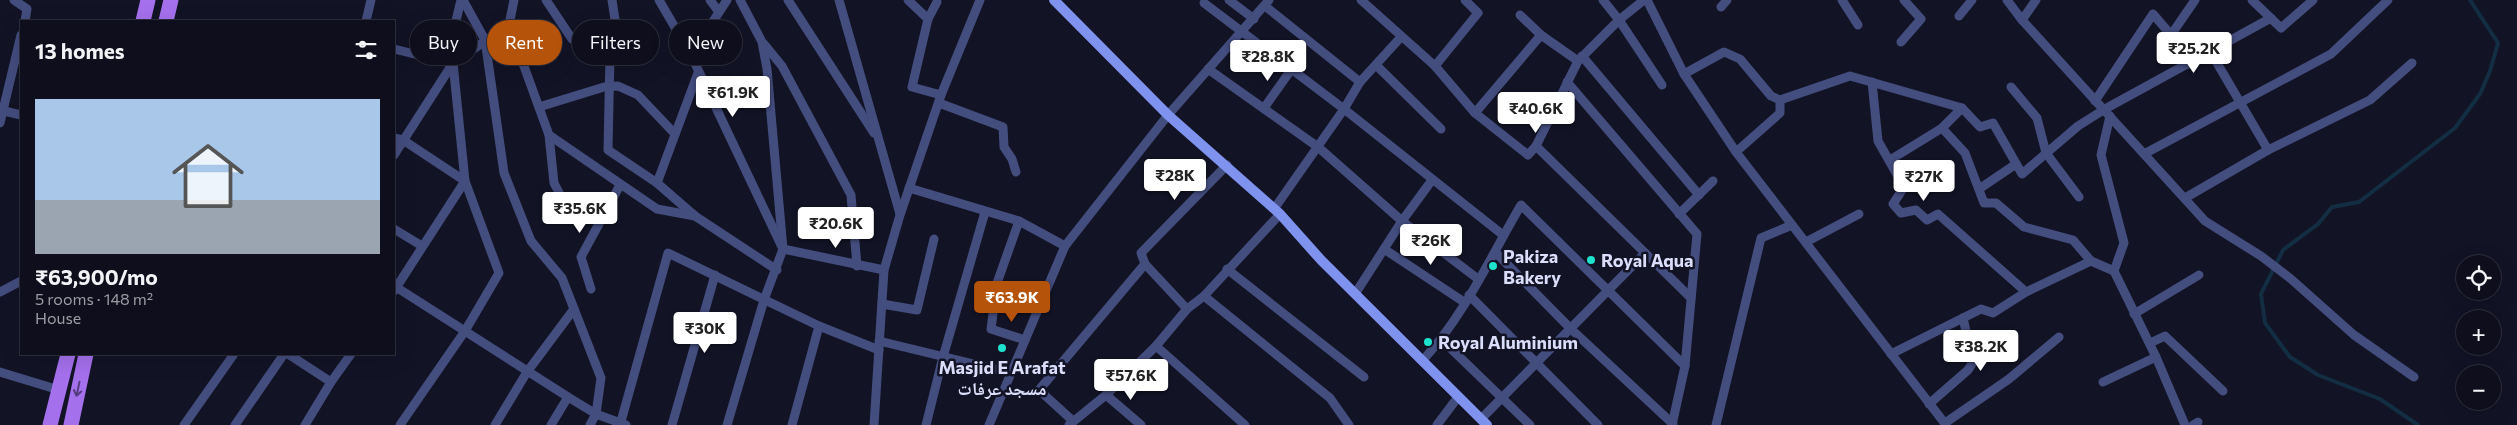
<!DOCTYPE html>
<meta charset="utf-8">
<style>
body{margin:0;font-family:Commissioner,"Noto Naskh Arabic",sans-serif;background:#171725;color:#f1f3f6;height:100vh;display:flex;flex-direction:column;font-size:19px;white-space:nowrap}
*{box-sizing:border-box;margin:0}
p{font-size:16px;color:#9b9ca3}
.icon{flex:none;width:28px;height:28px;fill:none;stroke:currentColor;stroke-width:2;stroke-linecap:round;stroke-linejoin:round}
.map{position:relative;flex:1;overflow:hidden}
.sheet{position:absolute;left:20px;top:20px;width:375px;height:335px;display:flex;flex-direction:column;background:#0e0e1c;border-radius:0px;box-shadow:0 5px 20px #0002,0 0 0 1px #2e2e3b}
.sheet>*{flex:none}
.hud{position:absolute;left:410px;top:20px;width:475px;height:45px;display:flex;gap:10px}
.fabs{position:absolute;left:2456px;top:255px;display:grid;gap:10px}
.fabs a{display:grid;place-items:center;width:45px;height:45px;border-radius:50%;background:#0e0e1c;box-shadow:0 5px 20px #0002,0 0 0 1px #2e2e3b;font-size:25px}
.price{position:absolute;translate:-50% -42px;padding:0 11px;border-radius:5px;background:#fff;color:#222;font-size:16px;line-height:32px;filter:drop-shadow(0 1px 2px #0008)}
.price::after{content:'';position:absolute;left:50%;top:30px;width:15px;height:11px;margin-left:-8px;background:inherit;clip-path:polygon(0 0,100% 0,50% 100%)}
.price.active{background:#b45309;color:#fff}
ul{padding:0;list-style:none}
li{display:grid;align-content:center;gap:10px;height:265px;padding:0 15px}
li+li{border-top:1px solid #2e2e3b}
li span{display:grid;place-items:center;height:155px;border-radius:0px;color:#555}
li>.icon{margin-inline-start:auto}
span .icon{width:90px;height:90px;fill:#fffc;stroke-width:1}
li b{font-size:21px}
h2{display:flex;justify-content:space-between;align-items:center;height:60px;padding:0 15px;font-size:21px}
.chip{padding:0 18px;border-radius:22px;background:#0e0e1c;box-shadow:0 5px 20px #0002,0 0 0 1px #2e2e3b;font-size:18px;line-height:45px}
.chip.active{background:#b45309;color:#fff}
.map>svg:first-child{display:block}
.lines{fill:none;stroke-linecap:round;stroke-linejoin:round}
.stream{stroke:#132e42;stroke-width:4}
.street{stroke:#434d7e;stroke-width:9}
.secondary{stroke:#7e92ee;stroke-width:10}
.primary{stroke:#a570ec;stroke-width:15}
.oneway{stroke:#543d7f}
.poi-dot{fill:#1fe2ce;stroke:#121325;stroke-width:2}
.labels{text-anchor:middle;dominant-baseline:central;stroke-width:5;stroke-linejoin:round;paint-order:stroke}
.poi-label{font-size:18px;font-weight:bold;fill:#dbdefa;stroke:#121325;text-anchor:start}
</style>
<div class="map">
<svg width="2517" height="425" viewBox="0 0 2517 425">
<rect width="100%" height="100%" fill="#121325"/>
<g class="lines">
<polyline class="stream" points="2418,425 2380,399 2318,375 2290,357 2265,323 2261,294 2283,250 2318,224 2332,207 2359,202 2455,128 2480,94 2490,71 2498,43 2470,0"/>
<g class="street">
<polyline points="14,0 27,9 25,21"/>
<polyline points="463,0 485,40 504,173 531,241 562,278 601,378 596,414 590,425"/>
<polyline points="514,0 509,25 549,135 554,183 563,200"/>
<polyline points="546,0 572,39"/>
<polyline points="612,0 616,26 610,54 608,150 657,183 695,216"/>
<polyline points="659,0 691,55 783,249 884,270"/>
<polyline points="710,0 719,12"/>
<polyline points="788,0 874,133"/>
<polyline points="839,0 900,214"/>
<polyline points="908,0 928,19"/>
<polyline points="1229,0 1254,19"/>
<polyline points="1361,0 1435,66 1475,113 1528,155 1536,146 1691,298"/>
<polyline points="1603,0 1619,20 1662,85"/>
<polyline points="1647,0 1684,74 1736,152 1946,425"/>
<polyline points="1842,0 1858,25"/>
<polyline points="2007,0 2022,20 2205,221 2261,256 2291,279 2354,335 2414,377"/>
<polyline points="2252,0 2281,28 2313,0"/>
<polyline points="937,2 928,19 912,87 941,95"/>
<polyline points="1204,3 1344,109 1503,235"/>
<polyline points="1265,6 1360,82"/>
<polyline points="1721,7 1727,0"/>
<polyline points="1520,15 1541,35 1578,61"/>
<polyline points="1959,16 1972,0"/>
<polyline points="2022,20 2036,0"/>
<polyline points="366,21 371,0"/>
<polyline points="2171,35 2195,0"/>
<polyline points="1901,42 1921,19 1904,0"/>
<polyline points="764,44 782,66 851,195 857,266"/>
<polyline points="394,49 451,63"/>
<polyline points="2210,51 2268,150"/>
<polyline points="691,55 727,0"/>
<polyline points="1582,56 1699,195"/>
<polyline points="446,62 461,0"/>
<polyline points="1376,65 1441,129"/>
<polyline points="1435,66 1478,13 1465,0"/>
<polyline points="1208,69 1318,147 1402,221 1478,279"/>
<polyline points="1684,74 1724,52 1740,59 1771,96 1780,100 1850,76 1962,108 1980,127 1993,123 2022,174 2078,126 2105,109 2271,18"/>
<polyline points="1567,82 1697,234 1685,366 1672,425"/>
<polyline points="1872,82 1878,141 1904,187 1893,204 1901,213 1916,210 1927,220 1938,214 2026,292"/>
<polyline points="2011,87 2037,118 2046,153 2079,197"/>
<polyline points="2095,101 2153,14 2171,35 2188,64"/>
<polyline points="939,103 1003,127 1004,147 1012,159 1016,172"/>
<polyline points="539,107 604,87 618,86 638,95 675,134"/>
<polyline points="1264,108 1291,70"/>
<polyline points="0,110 21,115"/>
<polyline points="1475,113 1541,35"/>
<polyline points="2110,116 2101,155 2124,243 2114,271 2156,357 2185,425"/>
<polyline points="0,123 21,35"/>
<polyline points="1942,128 1965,153 1984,203 1996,203 2024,227 2073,240 2091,261"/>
<polyline points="549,135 657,209 695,216 777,270"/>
<polyline points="394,138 403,140 465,181 394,291"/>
<polyline points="1536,146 1578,61 1619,20 1644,0"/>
<polyline points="1736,152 1780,113 1780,100"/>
<polyline points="2144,154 2331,54 2388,0"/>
<polyline points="394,155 453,63 509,25"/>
<polyline points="1890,160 1942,128 1962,108"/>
<polyline points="657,183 698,73"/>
<polyline points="909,188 1019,221 1065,246"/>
<polyline points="1979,189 2016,164"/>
<polyline points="2185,198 2268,150 2370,100 2412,63"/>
<polyline points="1274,209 1344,109 1360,82 1401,37"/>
<polyline points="1679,214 1713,181"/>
<polyline points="1019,221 997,283 991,329 1025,340"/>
<polyline points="394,229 422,246"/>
<polyline points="1806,242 1859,214"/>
<polyline points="1384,249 1464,302"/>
<polyline points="1496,253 1571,329 1673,424"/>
<polyline points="1227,269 1364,377"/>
<polyline points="396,287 568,397 596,414 626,425"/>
<polyline points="591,289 581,257 620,185"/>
<polyline points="0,292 21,281"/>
<polyline points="1355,294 1402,221 1432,180"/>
<polyline points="1469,295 1598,425"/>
<polyline points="1204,296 1330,398 1349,425"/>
<polyline points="882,304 917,310 934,239"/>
<polyline points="1187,309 1145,264 1141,253 1227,165"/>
<polyline points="2134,314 2199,275"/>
<polyline points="1442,340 1530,425"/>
<polyline points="879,341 1011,373"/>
<polyline points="2150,343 2165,336 2223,391"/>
<polyline points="1156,346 1245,425"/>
<polyline points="288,354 331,382"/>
<polyline points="1891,354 1981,309 1993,313 2026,292 2091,261 2114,271"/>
<path d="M1423,360C1464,316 1491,256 1521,205L1685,366"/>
<polyline points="0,372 59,390"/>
<polyline points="2103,382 2156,357"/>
<polyline points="1106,395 1141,425"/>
<polyline points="1929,404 1968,370 1973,362 1963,318"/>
<polyline points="1481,419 1645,253"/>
<polyline points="1073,421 1039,390 1145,264"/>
<polyline points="1945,423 2009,379 2059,337"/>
<polyline points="184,425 234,354"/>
<polyline points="235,425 284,354"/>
<polyline points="305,425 331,382 351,354"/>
<polyline points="400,425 465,331 499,273 465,181 453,63"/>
<polyline points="495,425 527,372 574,309"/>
<polyline points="551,425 568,397"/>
<polyline points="620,425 668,253 819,326 879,350"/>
<polyline points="672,425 715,275"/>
<polyline points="727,425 764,300 783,249 767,69 762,42 740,0"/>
<polyline points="792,425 819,326"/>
<polyline points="874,425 884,270 900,215 941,95 980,0"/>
<polyline points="926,425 943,357 985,212"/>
<polyline points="989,425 1065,246 1168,115 1269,0"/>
<polyline points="1069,425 1106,395 1156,346 1187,309 1204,296 1280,214"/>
<polyline points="1437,425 1458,397"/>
<polyline points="1716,425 1761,238 1792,225"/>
<polyline points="2193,425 2198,422"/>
</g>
<polyline class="secondary" points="1054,0 1168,115 1280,214 1321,260 1487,425"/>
<g class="primary">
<polyline points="143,21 148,0"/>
<polyline points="166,21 171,0"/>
<polyline points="50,425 68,354"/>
<polyline points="71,425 86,354"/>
</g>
</g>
<defs><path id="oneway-shaft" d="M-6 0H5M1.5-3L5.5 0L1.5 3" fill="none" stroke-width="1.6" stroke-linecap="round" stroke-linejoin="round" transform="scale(1.25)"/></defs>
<use class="oneway" href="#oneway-shaft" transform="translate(78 389) rotate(102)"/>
<g class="poi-dot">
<circle cx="1591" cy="260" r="5"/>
<circle cx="1493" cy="266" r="5"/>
<circle cx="1428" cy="342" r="5"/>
<circle cx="1002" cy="348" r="5"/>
</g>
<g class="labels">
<g class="poi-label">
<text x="1503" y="256">Pakiza<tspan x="1503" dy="21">Bakery</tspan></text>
<text x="1601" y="260">Royal Aqua</text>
<text x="1438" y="342">Royal Aluminium</text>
<text x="1002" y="367" text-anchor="middle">Masjid E Arafat<tspan x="1002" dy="21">مسجد عرفات</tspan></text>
</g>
</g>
</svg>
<div class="fabs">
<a><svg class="icon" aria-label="locate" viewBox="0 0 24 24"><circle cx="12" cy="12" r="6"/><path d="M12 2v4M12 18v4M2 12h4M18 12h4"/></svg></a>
<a>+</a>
<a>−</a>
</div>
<b class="price" style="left:2194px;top:74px">₹25.2K</b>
<b class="price" style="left:1268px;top:82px">₹28.8K</b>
<b class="price" style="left:733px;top:118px">₹61.9K</b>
<b class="price" style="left:1536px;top:134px">₹40.6K</b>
<b class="price" style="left:1175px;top:201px">₹28K</b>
<b class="price" style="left:1924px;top:202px">₹27K</b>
<b class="price" style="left:580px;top:234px">₹35.6K</b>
<b class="price" style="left:836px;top:249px">₹20.6K</b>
<b class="price" style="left:1431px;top:266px">₹26K</b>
<b class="price active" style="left:1012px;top:323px">₹63.9K</b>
<b class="price" style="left:705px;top:354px">₹30K</b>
<b class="price" style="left:1981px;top:372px">₹38.2K</b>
<b class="price" style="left:1131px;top:401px">₹57.6K</b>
<div class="hud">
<a class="chip">Buy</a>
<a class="chip active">Rent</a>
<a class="chip">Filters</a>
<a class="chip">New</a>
</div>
<section class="sheet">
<h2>13 homes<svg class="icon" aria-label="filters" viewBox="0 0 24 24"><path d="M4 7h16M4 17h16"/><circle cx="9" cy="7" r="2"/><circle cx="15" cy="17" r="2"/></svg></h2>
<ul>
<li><span style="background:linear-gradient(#a9c7e8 65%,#9aa5b1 0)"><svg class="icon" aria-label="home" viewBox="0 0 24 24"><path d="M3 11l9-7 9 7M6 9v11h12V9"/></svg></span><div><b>₹63,900/mo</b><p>5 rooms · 148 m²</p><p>House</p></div></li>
</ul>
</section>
</div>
